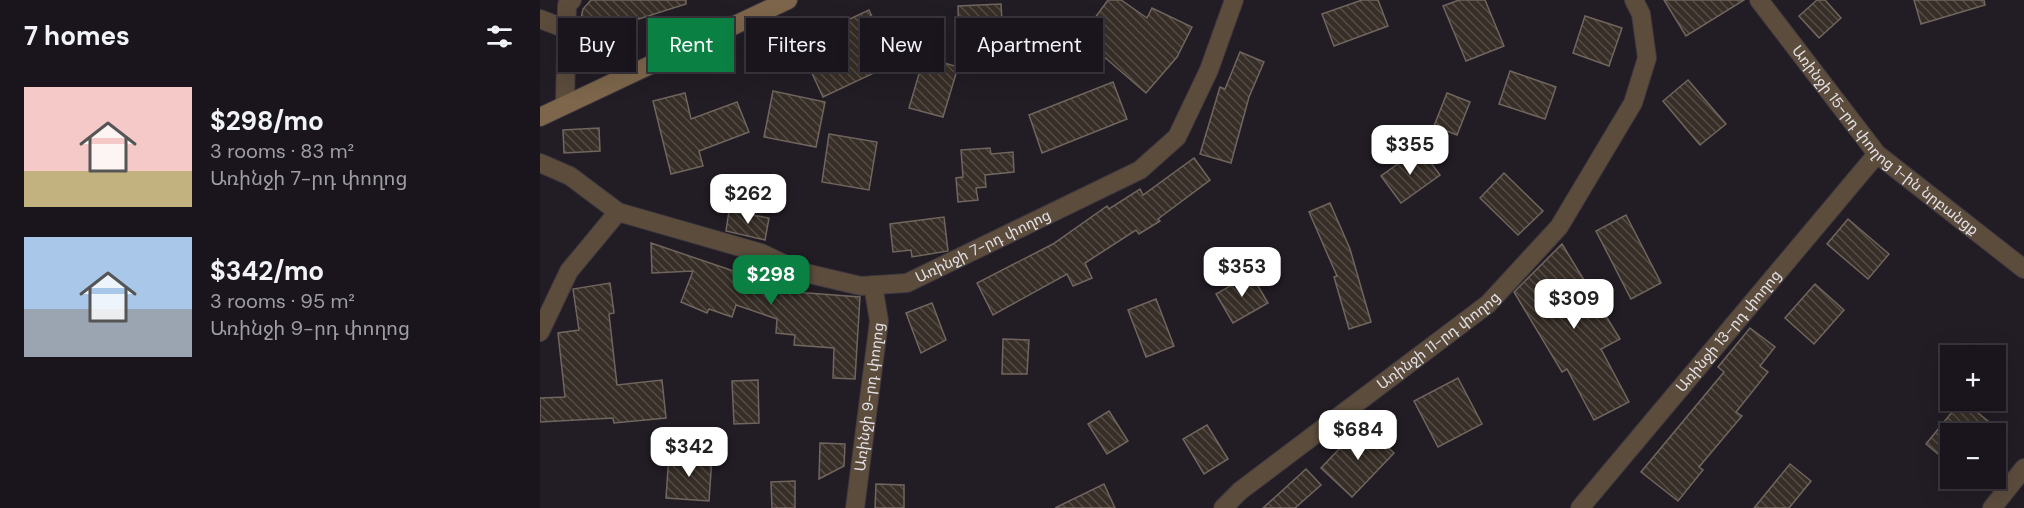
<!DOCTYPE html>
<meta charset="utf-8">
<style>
body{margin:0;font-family:"DM Sans","Noto Sans Armenian",sans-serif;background:#272229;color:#f1f3f6;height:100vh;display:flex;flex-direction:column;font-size:22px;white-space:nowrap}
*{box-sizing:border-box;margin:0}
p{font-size:20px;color:#9f9fa3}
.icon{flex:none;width:33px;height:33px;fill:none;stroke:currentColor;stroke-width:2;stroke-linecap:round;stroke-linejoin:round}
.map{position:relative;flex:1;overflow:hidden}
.details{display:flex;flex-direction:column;background:#1a151c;width:540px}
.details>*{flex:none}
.banner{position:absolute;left:18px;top:18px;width:570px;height:54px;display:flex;gap:12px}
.fabs{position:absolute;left:1400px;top:345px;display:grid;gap:12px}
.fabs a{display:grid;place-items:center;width:66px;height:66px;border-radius:0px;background:#1a151c;box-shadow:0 6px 24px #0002,0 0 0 2px #38343b;font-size:30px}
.price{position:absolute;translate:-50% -51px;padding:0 14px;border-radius:12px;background:#fff;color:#222;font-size:20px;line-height:39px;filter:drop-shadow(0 2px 3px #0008)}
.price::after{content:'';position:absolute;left:50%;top:36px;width:18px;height:14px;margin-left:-9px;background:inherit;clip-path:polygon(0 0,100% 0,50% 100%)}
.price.selected{background:#0b8043;color:#fff}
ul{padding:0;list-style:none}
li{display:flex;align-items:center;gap:18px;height:150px;padding:0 24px}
li span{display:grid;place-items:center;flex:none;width:168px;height:120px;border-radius:0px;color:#555}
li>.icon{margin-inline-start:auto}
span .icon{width:72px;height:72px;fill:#fffc;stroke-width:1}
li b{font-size:26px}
h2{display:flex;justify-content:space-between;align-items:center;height:72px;padding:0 24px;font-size:26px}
.tag{padding:0 21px;border-radius:0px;background:#1a151c;box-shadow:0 6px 24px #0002,0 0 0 2px #38343b;font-size:21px;line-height:54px}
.tag.selected{background:#0b8043;color:#fff}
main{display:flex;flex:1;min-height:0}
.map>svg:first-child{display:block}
.building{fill:url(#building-back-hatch);stroke:#70665e;stroke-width:1.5}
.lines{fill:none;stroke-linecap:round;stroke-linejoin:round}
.street-casing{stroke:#3d3740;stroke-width:20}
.secondary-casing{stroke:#3d3740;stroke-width:20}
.street{stroke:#5b4c3c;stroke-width:18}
.secondary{stroke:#7d664b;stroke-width:18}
.labels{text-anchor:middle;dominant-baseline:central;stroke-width:4.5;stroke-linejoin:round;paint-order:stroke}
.street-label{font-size:15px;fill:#e3e0e6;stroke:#0a080b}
</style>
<main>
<section class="details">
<h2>7 homes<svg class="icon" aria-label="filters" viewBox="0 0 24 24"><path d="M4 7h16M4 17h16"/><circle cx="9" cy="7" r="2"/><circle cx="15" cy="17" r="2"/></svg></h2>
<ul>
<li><span style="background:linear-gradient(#f6c9c9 70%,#c2b280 0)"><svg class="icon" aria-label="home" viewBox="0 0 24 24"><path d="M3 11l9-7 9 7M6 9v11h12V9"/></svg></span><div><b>$298/mo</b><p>3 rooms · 83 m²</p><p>Առինջի 7-րդ փողոց</p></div></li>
<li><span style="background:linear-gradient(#a9c7e8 60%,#9aa5b1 0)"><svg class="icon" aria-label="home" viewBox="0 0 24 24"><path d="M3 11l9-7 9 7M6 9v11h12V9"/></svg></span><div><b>$342/mo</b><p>3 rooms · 95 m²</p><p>Առինջի 9-րդ փողոց</p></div></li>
</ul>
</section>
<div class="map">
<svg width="1484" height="508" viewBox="0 0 1484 508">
<defs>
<pattern id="building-back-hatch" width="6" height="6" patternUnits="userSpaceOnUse" patternTransform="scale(1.5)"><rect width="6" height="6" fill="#372e27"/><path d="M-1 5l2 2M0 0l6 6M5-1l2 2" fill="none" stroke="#544c46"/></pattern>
</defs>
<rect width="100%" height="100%" fill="#221c25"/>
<g class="building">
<polygon points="51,0 146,0 146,4 64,30 57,57 37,52 38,32 43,9"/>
<polygon points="568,0 581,0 607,18 612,8 652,27 637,57 606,93 541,37"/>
<polygon points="822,0 838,0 848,26 794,46 782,14"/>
<polygon points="919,0 945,0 964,46 926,61 903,6"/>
<polygon points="1124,0 1204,0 1146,36"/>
<polygon points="1277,0 1285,0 1301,18 1279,38 1259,16"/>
<polygon points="1374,0 1444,0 1445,5 1381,24"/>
<polygon points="461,4 465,73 420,73 418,6"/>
<polygon points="329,10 353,64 283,97 258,43"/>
<polygon points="1045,16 1082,28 1069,66 1033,53"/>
<polygon points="700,52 724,62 709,97 691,163 660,154 680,87 685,89"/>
<polygon points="384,57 418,67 403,117 369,108"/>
<polygon points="970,71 1016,87 1005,119 959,104"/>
<polygon points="1148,80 1186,124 1160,145 1123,101"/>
<polygon points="573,82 587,119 502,153 489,115"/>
<polygon points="233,91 285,102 276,147 224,137"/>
<polygon points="145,93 151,119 197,102 209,132 159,151 163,166 131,174 113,101"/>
<polygon points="907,93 930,102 917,135 894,126"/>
<polygon points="59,128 60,151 24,153 23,130"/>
<polygon points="289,134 337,142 329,190 282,182"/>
<polygon points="450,148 451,154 473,152 474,172 445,175 446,187 436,188 438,200 418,202 416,178 423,177 421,150"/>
<polygon points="880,148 900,175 861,203 841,176"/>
<polygon points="654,158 670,180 618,219 620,221 599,234 596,230 545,263 552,278 533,286 527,274 453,315 437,283 513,244 567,206 569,209 600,189 603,195"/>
<polygon points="964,173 1003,211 978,235 940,198"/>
<polygon points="790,203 810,249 831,322 809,329 794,277 797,276 769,212"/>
<polygon points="189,211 229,218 225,240 186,231"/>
<polygon points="1086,215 1121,283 1091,299 1056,231"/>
<polygon points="404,217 408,251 372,257 371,250 353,252 350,224"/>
<polygon points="1308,219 1349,254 1328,279 1287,244"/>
<polygon points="111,243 220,280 217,289 320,297 315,379 293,378 294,348 254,345 255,335 236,333 237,319 196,305 192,317 169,309 167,313 141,302 153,271 112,273"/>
<polygon points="1022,244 1080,339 1061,349 1089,402 1054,420 1027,369 1022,372 974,292"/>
<polygon points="711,274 728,303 693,323 676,294"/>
<polygon points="70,283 74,313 69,314 77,385 122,380 126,418 74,423 73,418 0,422 0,398 25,397 18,333 39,330 33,289"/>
<polygon points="1275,284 1304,310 1274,344 1245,318"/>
<polygon points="616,299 634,346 606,357 588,310"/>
<polygon points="392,303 406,340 381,353 366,313"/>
<polygon points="1210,328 1235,347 1220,366 1228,372 1196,412 1202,416 1159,467 1163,470 1138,501 1101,472 1184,372 1178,367"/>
<polygon points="463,339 489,340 487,374 462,374"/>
<polygon points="918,378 942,424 898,447 874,401"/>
<polygon points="218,380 219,423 194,424 192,381"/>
<polygon points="1422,400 1464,434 1410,434 1410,464 1386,444"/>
<polygon points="569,411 588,441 567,454 548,424"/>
<polygon points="823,424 854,453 812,497 781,468"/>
<polygon points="667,425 688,459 664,474 643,439"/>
<polygon points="280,443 305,444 304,466 279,479"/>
<polygon points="129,455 172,457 169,501 126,498"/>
<polygon points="1250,464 1271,481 1249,508 1214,508"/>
<polygon points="766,469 781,485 755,508 723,508"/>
<polygon points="255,481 255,508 232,508 231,482"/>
<polygon points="336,484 364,485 364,508 335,508"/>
<polygon points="564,484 575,508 515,508"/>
</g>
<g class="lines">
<g class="street-casing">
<g id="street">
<path id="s1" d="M1219,0L1337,154L1484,269"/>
<polyline points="0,19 26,29"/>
<polyline points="25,104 27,5 32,0"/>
<path id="s2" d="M0,163L30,176L78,212L221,253L261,272L321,286L367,283L600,170L637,137L669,70L694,0"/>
<polyline points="0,332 29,271 78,212"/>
<path id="s3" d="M315,508L339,321L333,285"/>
<path id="s4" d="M683,508L700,491L948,304L1019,227L1093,103L1107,58L1101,14L1094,0"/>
<path id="s5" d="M1040,508L1337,154"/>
<polyline points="1452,508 1484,468"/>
</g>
</g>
<g class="secondary-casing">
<polyline id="secondary" points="0,117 248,0"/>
</g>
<use href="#street" class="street"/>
<use href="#secondary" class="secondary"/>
</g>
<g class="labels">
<g class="street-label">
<text stroke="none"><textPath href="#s1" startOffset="190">Առինջի 15-րդ փողոց 1-ին նրբանցք</textPath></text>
<text stroke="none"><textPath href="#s2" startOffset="478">Առինջի 7-րդ փողոց</textPath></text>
<text stroke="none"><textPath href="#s5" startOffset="231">Առինջի 13-րդ փողոց</textPath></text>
<text stroke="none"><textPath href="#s4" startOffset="273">Առինջի 11-րդ փողոց</textPath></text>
<text stroke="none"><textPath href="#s3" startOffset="112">Առինջի 9-րդ փողոց</textPath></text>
</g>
</g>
</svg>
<div class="fabs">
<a>+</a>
<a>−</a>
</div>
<b class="price" style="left:870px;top:176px">$355</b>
<b class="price" style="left:208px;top:225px">$262</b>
<b class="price" style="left:702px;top:298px">$353</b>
<b class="price selected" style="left:231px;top:306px">$298</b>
<b class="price" style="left:1034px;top:330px">$309</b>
<b class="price" style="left:818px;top:461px">$684</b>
<b class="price" style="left:149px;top:478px">$342</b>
<div class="banner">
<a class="tag">Buy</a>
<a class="tag selected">Rent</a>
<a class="tag">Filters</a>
<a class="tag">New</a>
<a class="tag">Apartment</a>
</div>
</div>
</main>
